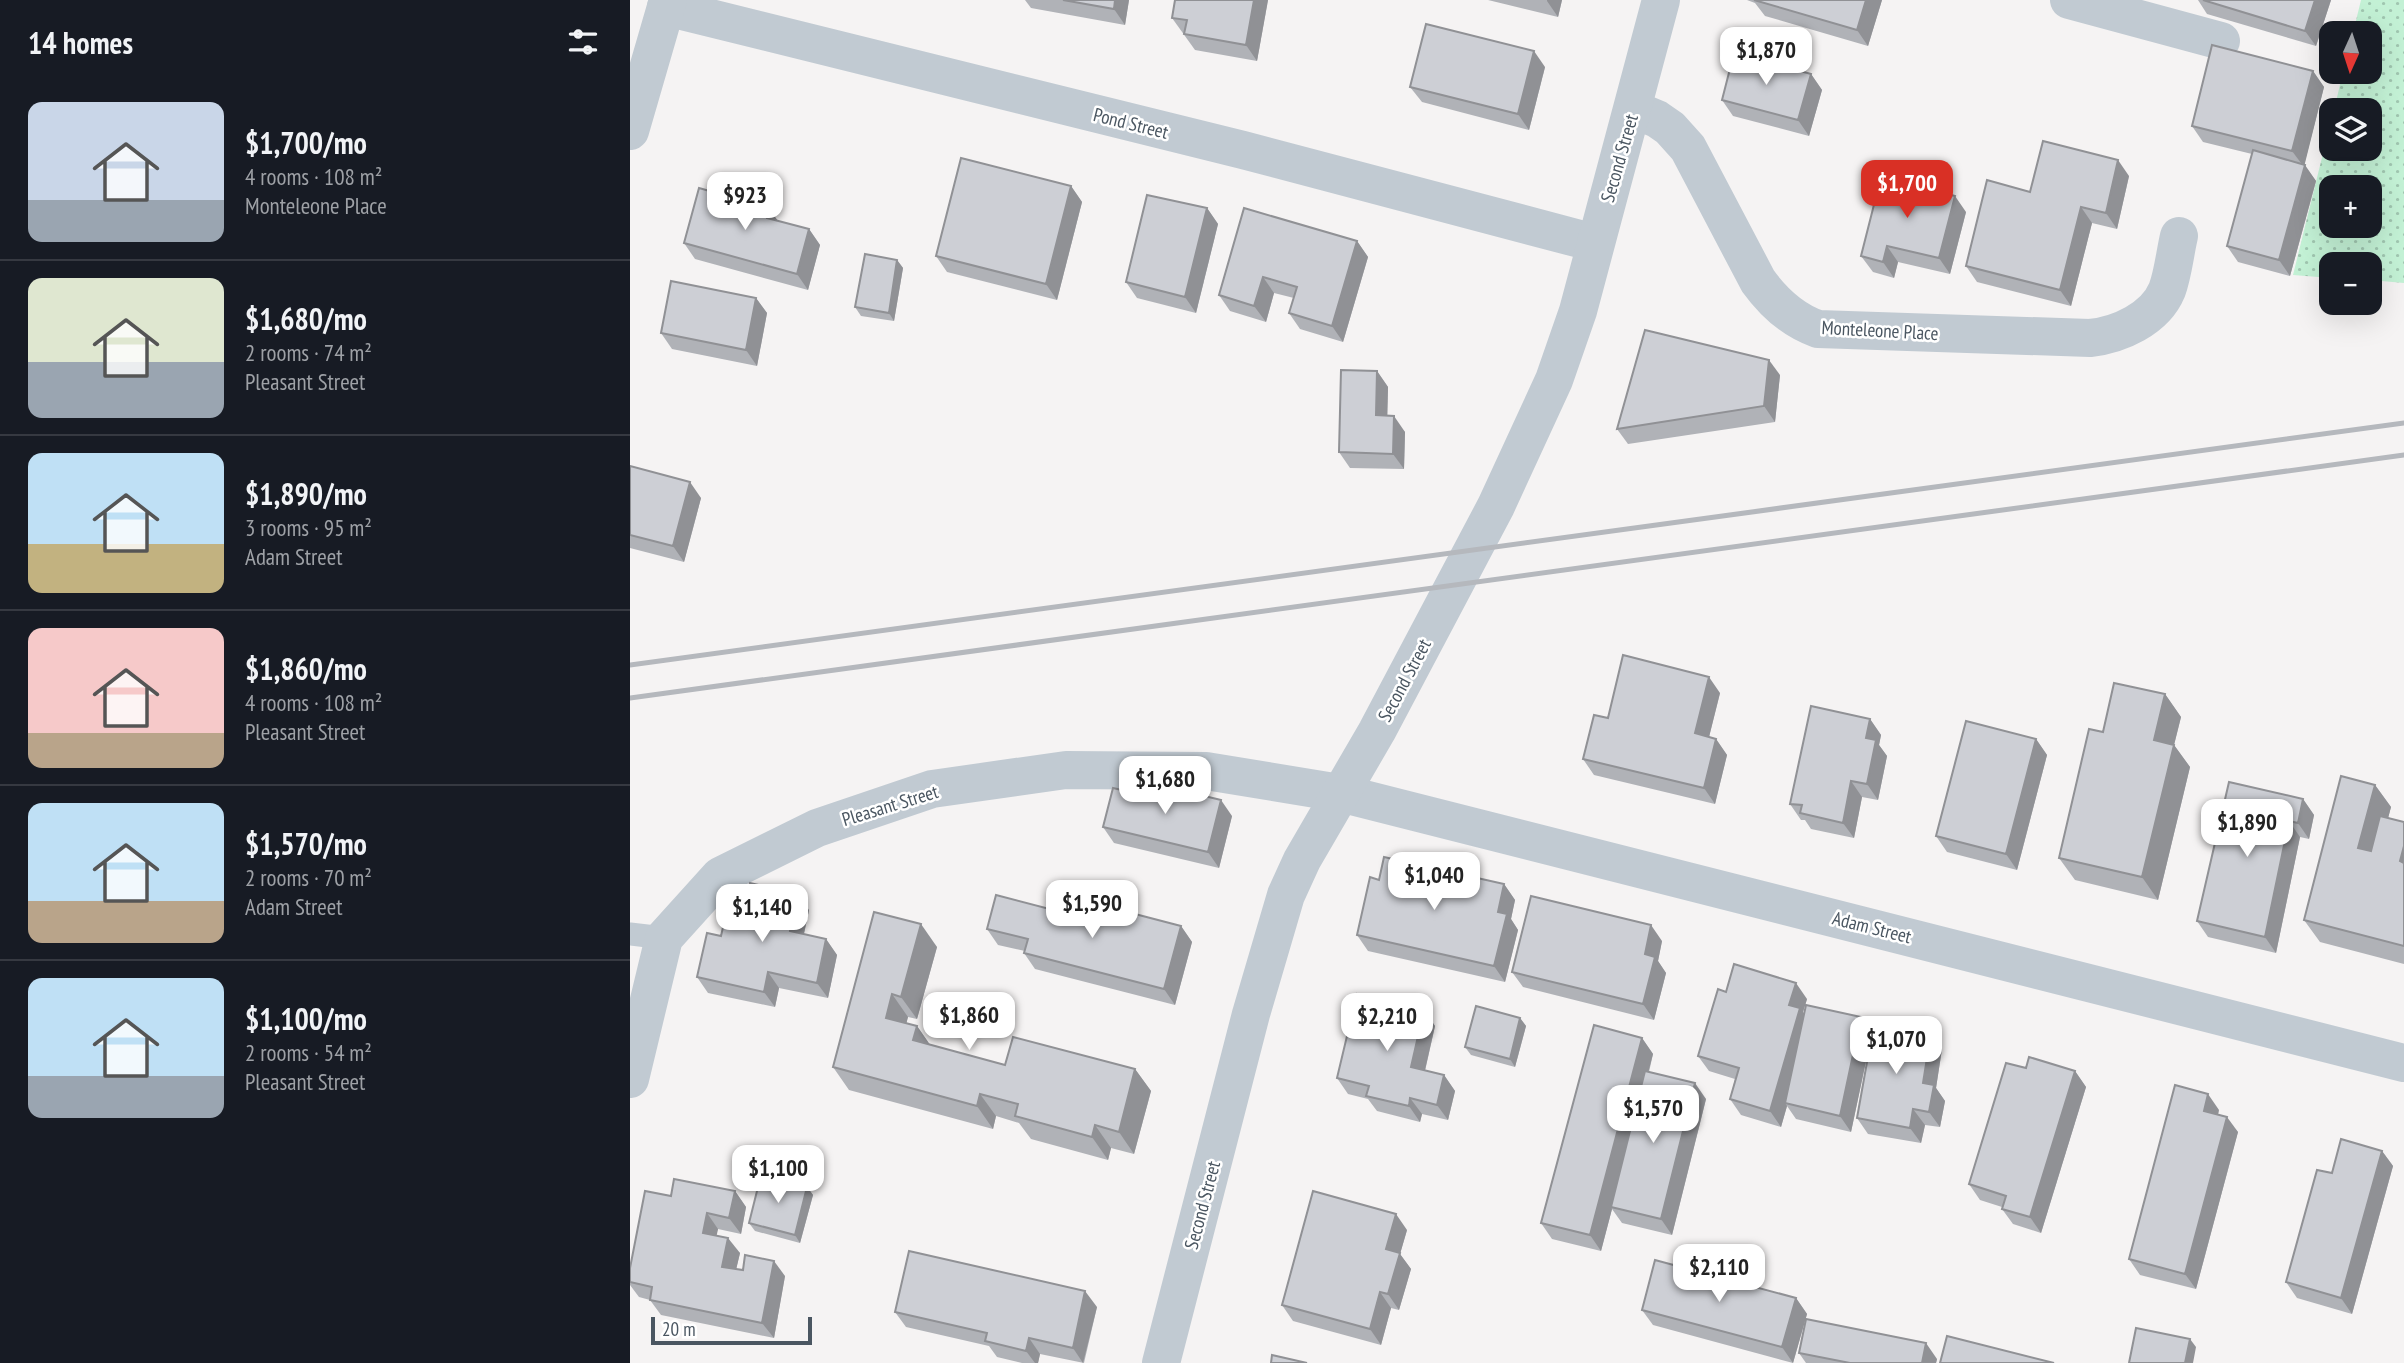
<!DOCTYPE html>
<meta charset="utf-8">
<style>
body{margin:0;font-family:"PT Sans Narrow",sans-serif;background:#20242c;color:#f1f3f6;height:100vh;display:flex;flex-direction:column;font-size:26px;white-space:nowrap}
*{box-sizing:border-box;margin:0}
p{font-size:23px;color:#9ea1a6}
.icon{flex:none;width:38px;height:38px;fill:none;stroke:currentColor;stroke-width:2;stroke-linecap:round;stroke-linejoin:round}
.map{position:relative;flex:1;overflow:hidden}
.drawer{display:flex;flex-direction:column;background:#171b24;width:630px}
.drawer>*{flex:none}
.needle{width:46px;rotate:183deg}
.tools{position:absolute;left:1689px;top:21px;display:grid;gap:14px}
.tools a{display:grid;place-items:center;width:63px;height:63px;border-radius:14px;background:#171b24;box-shadow:0 7px 28px #0002;font-size:35px}
.scale{position:absolute;left:21px;bottom:18px;width:161px;box-sizing:border-box;padding-left:7px;border:4px solid #4a5661;border-top:0;font-size:19px;line-height:24px;white-space:nowrap;color:#4a5661;-webkit-text-stroke:5px #fff;paint-order:stroke}
.price{position:absolute;translate:-50% -60px;padding:0 16px;border-radius:14px;background:#fff;color:#222;font-size:23px;line-height:46px;filter:drop-shadow(0 2px 4px #0008)}
.price::after{content:'';position:absolute;left:50%;top:42px;width:21px;height:16px;margin-left:-10px;background:inherit;clip-path:polygon(0 0,100% 0,50% 100%)}
.price.selected{background:#d93025;color:#fff}
ul{padding:0;list-style:none}
li{display:flex;align-items:center;gap:21px;height:175px;padding:0 28px}
li+li{border-top:2px solid #363941}
li span{display:grid;place-items:center;flex:none;width:196px;height:140px;border-radius:14px;color:#555}
li>.icon{margin-inline-start:auto}
span .icon{width:84px;height:84px;fill:#fffc;stroke-width:1}
li b{font-size:30px}
h2{display:flex;justify-content:space-between;align-items:center;height:84px;padding:0 28px;font-size:30px}
main{display:flex;flex:1;min-height:0}
.map>svg:first-child{display:block}
.park{fill:url(#park-dots);fill-rule:evenodd}
.lines{fill:none;stroke-linecap:round;stroke-linejoin:round}
.service{stroke:#c1cad2;stroke-width:23}
.minor{stroke:#c1cad2;stroke-width:38}
.tertiary{stroke:#c1cad2;stroke-width:38}
.rail{stroke:#b5b8bd;stroke-width:5}
.wall{fill:#b0b2b7}
.shaded-wall{fill:#909195}
.building{fill:#cdcfd5;stroke:#909195;stroke-width:2}
.labels{text-anchor:middle;dominant-baseline:central;stroke-width:5;stroke-linejoin:round;paint-order:stroke}
.street-label{font-size:19px;fill:#4a5661;stroke:#fff}
</style>
<main>
<section class="drawer">
<h2>14 homes<svg class="icon" aria-label="filters" viewBox="0 0 24 24"><path d="M4 7h16M4 17h16"/><circle cx="9" cy="7" r="2"/><circle cx="15" cy="17" r="2"/></svg></h2>
<ul>
<li><span style="background:linear-gradient(#c9d6e8 70%,#9aa5b1 0)"><svg class="icon" aria-label="home" viewBox="0 0 24 24"><path d="M3 11l9-7 9 7M6 9v11h12V9"/></svg></span><div><b>$1,700/mo</b><p>4 rooms · 108 m²</p><p>Monteleone Place</p></div></li>
<li><span style="background:linear-gradient(#dfe7d0 60%,#9aa5b1 0)"><svg class="icon" aria-label="home" viewBox="0 0 24 24"><path d="M3 11l9-7 9 7M6 9v11h12V9"/></svg></span><div><b>$1,680/mo</b><p>2 rooms · 74 m²</p><p>Pleasant Street</p></div></li>
<li><span style="background:linear-gradient(#bfe0f5 65%,#c2b280 0)"><svg class="icon" aria-label="home" viewBox="0 0 24 24"><path d="M3 11l9-7 9 7M6 9v11h12V9"/></svg></span><div><b>$1,890/mo</b><p>3 rooms · 95 m²</p><p>Adam Street</p></div></li>
<li><span style="background:linear-gradient(#f6c9c9 75%,#b9a48a 0)"><svg class="icon" aria-label="home" viewBox="0 0 24 24"><path d="M3 11l9-7 9 7M6 9v11h12V9"/></svg></span><div><b>$1,860/mo</b><p>4 rooms · 108 m²</p><p>Pleasant Street</p></div></li>
<li><span style="background:linear-gradient(#bfe0f5 70%,#b9a48a 0)"><svg class="icon" aria-label="home" viewBox="0 0 24 24"><path d="M3 11l9-7 9 7M6 9v11h12V9"/></svg></span><div><b>$1,570/mo</b><p>2 rooms · 70 m²</p><p>Adam Street</p></div></li>
<li><span style="background:linear-gradient(#bfe0f5 70%,#9aa5b1 0)"><svg class="icon" aria-label="home" viewBox="0 0 24 24"><path d="M3 11l9-7 9 7M6 9v11h12V9"/></svg></span><div><b>$1,100/mo</b><p>2 rooms · 54 m²</p><p>Pleasant Street</p></div></li>
</ul>
</section>
<div class="map">
<svg width="1774" height="1363" viewBox="0 0 1774 1363">
<defs>
<pattern id="park-dots" width="8" height="8" patternUnits="userSpaceOnUse" patternTransform="scale(1.75)"><rect width="8" height="8" fill="#c3f1d5"/><path d="M2 2h.1M6 6h.1" fill="none" stroke="#a0c6b0" stroke-width="1.8" stroke-linecap="round"/></pattern>
</defs>
<rect width="100%" height="100%" fill="#f5f3f3"/>
<path class="park" d="M1731,0H1774V283L1740,280V264H1701V278L1663,275L1701,121V149H1740V110H1704L1713,72H1740V33H1723ZM1701,187H1740V226H1701Z"/>
<g class="lines">
<polyline class="service" points="0,934 34,938"/>
<g class="minor">
<polyline points="1439,0 1591,41"/>
<polyline points="36,7 613,150 965,243"/>
<path d="M1003,109L1027,119L1040,128L1058,148L1128,281C1144,303 1162,320 1188,329L1460,338C1489,335 1525,319 1537,290C1543,274 1545,253 1549,236"/>
<polyline points="0,131 38,0"/>
<polyline points="0,1079 34,938 90,876 187,828 302,789 436,770 576,771 710,793 1774,1063"/>
</g>
<polyline class="tertiary" points="531,1363 621,1014 656,895 672,860 747,731 866,506 924,380 948,311 1031,0"/>
<g class="rail">
<polyline points="0,665 1774,423"/>
<polyline points="0,698 1774,455"/>
</g>
</g>
<g class="wall">
<polygon points="395,0 499,0 495,25 401,8"/>
<polygon points="638,0 627,61 565,50 542,18"/>
<polygon points="858,0 932,0 928,17"/>
<polygon points="1117,0 1252,0 1238,46 1135,16 1125,3"/>
<polygon points="1568,0 1701,0 1686,46 1577,14"/>
<polygon points="915,67 899,130 792,102 780,87"/>
<polygon points="1683,71 1694,87 1674,165 1686,181 1660,276 1608,262 1597,246 1622,154 1573,142 1562,126"/>
<polygon points="1181,74 1192,90 1179,136 1103,116 1092,100"/>
<polygon points="1499,176 1487,229 1462,223 1441,306 1347,282 1336,266 1400,192"/>
<polygon points="441,186 452,202 427,300 317,272 306,256"/>
<polygon points="577,208 588,224 566,313 507,298 496,282"/>
<polygon points="614,208 727,241 738,257 713,342 670,329 659,313 664,298 644,293 636,322 600,311 589,295"/>
<polygon points="1336,212 1320,274 1268,262 1264,278 1243,272 1231,256"/>
<polygon points="148,221 179,229 190,245 178,290 65,259 54,243"/>
<polygon points="267,260 273,268 264,321 231,316 225,307"/>
<polygon points="126,298 137,313 127,366 42,349 31,333"/>
<polygon points="747,371 758,387 757,416 775,432 774,469 720,468 709,452"/>
<polygon points="1150,375 1145,422 998,444 987,429"/>
<polygon points="0,466 71,498 54,562 0,548"/>
<polygon points="1090,693 1079,737 1086,739 1097,755 1085,804 964,775 953,759 978,718"/>
<polygon points="1535,694 1551,717 1544,745 1560,767 1528,900 1445,880 1429,858 1473,732"/>
<polygon points="1240,719 1251,735 1249,745 1257,756 1248,800 1232,797 1224,838 1181,829 1175,820 1171,820 1160,804"/>
<polygon points="1406,739 1417,755 1387,870 1317,852 1306,836"/>
<polygon points="1745,785 1761,807 1758,818 1774,822 1774,964 1690,942 1674,920"/>
<polygon points="1673,799 1684,815 1679,839 1670,837 1646,953 1578,937 1567,921"/>
<polygon points="602,816 589,868 484,843 473,827"/>
<polygon points="749,880 874,884 885,900 881,919 888,930 875,982 738,951 727,935"/>
<polygon points="179,910 174,934 196,939 207,955 198,998 149,988 145,1007 78,993 67,977 91,936 113,918"/>
<polygon points="244,912 307,947 287,1019 278,1017 276,1023 287,1026 300,1045 375,1065 505,1069 521,1091 504,1154 481,1148 478,1160 401,1139 389,1123 366,1116 363,1129 219,1090 203,1067"/>
<polygon points="551,926 562,942 545,1005 405,969 394,953 395,951 368,945 357,929"/>
<polygon points="1032,941 1028,961 1036,973 1024,1020 893,987 882,972"/>
<polygon points="1096,992 1177,999 1173,1012 1174,1014 1231,1017 1242,1033 1221,1132 1166,1119 1157,1106 1151,1127 1111,1115 1100,1099 1105,1079 1079,1071 1068,1056"/>
<polygon points="794,1010 805,1026 795,1071 814,1075 825,1091 818,1120 792,1114 790,1122 747,1111 738,1099 718,1094 707,1078"/>
<polygon points="890,1018 896,1026 885,1067 841,1055 835,1047"/>
<polygon points="1012,1038 1023,1054 1019,1072 1076,1099 1042,1235 992,1223 982,1209 971,1251 922,1239 911,1223"/>
<polygon points="1312,1049 1306,1088 1315,1101 1310,1127 1295,1125 1291,1143 1238,1134 1227,1118"/>
<polygon points="1396,1068 1445,1071 1456,1087 1411,1233 1383,1224 1372,1209 1372,1207 1350,1200 1339,1184"/>
<polygon points="1589,1110 1588,1114 1608,1132 1566,1289 1510,1275 1499,1259"/>
<polygon points="1752,1151 1763,1166 1722,1314 1667,1298 1656,1282 1702,1173"/>
<polygon points="177,1187 183,1195 170,1243 125,1231 119,1223"/>
<polygon points="105,1191 116,1207 111,1234 88,1229 86,1235 110,1253 106,1269 155,1276 144,1338 31,1315 20,1300 9,1297 0,1285 0,1268 41,1196"/>
<polygon points="777,1230 770,1254 781,1269 769,1310 761,1308 751,1345 663,1321 652,1305"/>
<polygon points="1166,1298 1177,1314 1163,1363 1023,1325 1012,1310"/>
<polygon points="467,1307 454,1363 410,1354 408,1363 392,1363 367,1357 359,1346 276,1327 265,1312"/>
<polygon points="1169,1353 1307,1359 1306,1363 1176,1363"/>
</g>
<g class="shaded-wall">
<polygon points="485,0 499,0 495,25 484,9"/>
<polygon points="624,0 638,0 627,61 616,45"/>
<polygon points="917,0 932,0 928,17 917,1"/>
<polygon points="1236,0 1252,0 1238,46 1227,30"/>
<polygon points="1685,0 1701,0 1686,46 1675,31"/>
<polygon points="904,51 915,67 899,130 888,114"/>
<polygon points="1683,71 1694,87 1674,167 1662,151"/>
<polygon points="1181,74 1192,90 1179,136 1168,120"/>
<polygon points="1488,160 1499,176 1487,229 1476,213"/>
<polygon points="1675,165 1686,181 1660,276 1649,260"/>
<polygon points="441,186 452,202 427,300 416,284"/>
<polygon points="1325,196 1336,212 1320,274 1309,258"/>
<polygon points="1451,207 1462,223 1441,306 1430,290"/>
<polygon points="139,208 150,224 137,218"/>
<polygon points="577,208 588,224 566,313 555,297"/>
<polygon points="179,229 190,245 178,290 167,274"/>
<polygon points="727,241 738,257 713,342 702,326"/>
<polygon points="1257,246 1268,262 1264,278 1253,262"/>
<polygon points="267,260 273,268 264,321 259,313"/>
<polygon points="633,277 644,293 636,322 624,306"/>
<polygon points="126,298 137,313 127,366 116,350"/>
<polygon points="1139,360 1150,375 1145,422 1134,406"/>
<polygon points="747,371 758,387 757,431 746,415"/>
<polygon points="764,416 775,432 774,469 763,454"/>
<polygon points="60,482 71,498 54,562 43,546"/>
<polygon points="1079,677 1090,693 1076,749 1065,733"/>
<polygon points="1535,694 1551,717 1544,745 1560,767 1528,900 1512,877 1524,740"/>
<polygon points="1240,719 1251,735 1249,745 1257,756 1248,800 1237,784 1236,738"/>
<polygon points="1086,739 1097,755 1085,804 1074,788"/>
<polygon points="1406,739 1417,755 1387,870 1376,854"/>
<polygon points="1221,781 1232,797 1224,838 1213,823"/>
<polygon points="1745,785 1761,807 1744,871 1728,848"/>
<polygon points="1673,799 1684,815 1679,839 1668,823"/>
<polygon points="591,800 602,816 589,868 578,852"/>
<polygon points="1659,821 1670,837 1646,953 1635,937"/>
<polygon points="1774,846 1774,867 1770,861"/>
<polygon points="874,884 885,900 881,919 888,930 875,982 864,966 868,912"/>
<polygon points="168,894 179,910 171,947 160,931"/>
<polygon points="291,924 307,947 287,1019 271,997"/>
<polygon points="1021,925 1032,941 1028,961 1036,973 1024,1020 1013,1004 1015,954"/>
<polygon points="551,926 562,942 545,1005 534,989"/>
<polygon points="196,939 207,955 198,998 187,983"/>
<polygon points="138,972 149,988 145,1007 134,992"/>
<polygon points="1166,983 1177,999 1173,1012 1181,1024 1155,1103 1157,1106 1151,1127 1140,1111 1159,1005"/>
<polygon points="262,994 278,1017 272,1041 256,1018"/>
<polygon points="794,1010 805,1026 792,1083 781,1067"/>
<polygon points="1231,1017 1242,1033 1221,1132 1210,1116"/>
<polygon points="890,1018 896,1026 885,1067 880,1059"/>
<polygon points="287,1026 303,1049 283,1040"/>
<polygon points="1301,1033 1312,1049 1306,1088 1315,1101 1310,1127 1299,1112 1293,1083"/>
<polygon points="1012,1038 1023,1054 983,1207 981,1207 982,1209 971,1251 960,1235"/>
<polygon points="505,1069 521,1091 504,1154 489,1132"/>
<polygon points="1445,1071 1456,1087 1411,1233 1400,1217"/>
<polygon points="814,1075 825,1091 818,1120 807,1105"/>
<polygon points="1065,1083 1076,1099 1042,1235 1031,1219"/>
<polygon points="350,1094 366,1116 363,1129 347,1106"/>
<polygon points="1578,1094 1589,1110 1585,1127 1574,1111"/>
<polygon points="780,1098 792,1114 790,1122 779,1106"/>
<polygon points="1283,1109 1295,1125 1291,1143 1280,1128"/>
<polygon points="1597,1117 1608,1132 1566,1289 1555,1274"/>
<polygon points="465,1125 481,1148 478,1160 462,1137"/>
<polygon points="1752,1151 1763,1166 1722,1314 1711,1298"/>
<polygon points="177,1187 183,1195 170,1243 165,1235"/>
<polygon points="105,1191 116,1207 111,1234 99,1218"/>
<polygon points="77,1213 88,1229 84,1248 73,1233"/>
<polygon points="766,1214 777,1230 770,1254 781,1269 769,1310 758,1294 756,1249"/>
<polygon points="98,1238 110,1253 103,1283 92,1267"/>
<polygon points="144,1261 155,1276 144,1338 132,1323"/>
<polygon points="455,1291 467,1307 453,1363 443,1348"/>
<polygon points="750,1292 761,1308 751,1345 740,1329"/>
<polygon points="1166,1298 1177,1314 1163,1363 1152,1347"/>
<polygon points="399,1338 410,1354 408,1363 405,1363 396,1351"/>
<polygon points="1560,1339 1566,1347 1563,1363 1555,1363"/>
<polygon points="1296,1343 1307,1359 1306,1363 1292,1363"/>
</g>
<g class="building">
<polygon points="433,0 485,0 484,9"/>
<polygon points="545,0 624,0 616,45 554,34 557,20 542,18"/>
<polygon points="1124,0 1236,0 1227,30"/>
<polygon points="1573,0 1685,0 1675,31"/>
<polygon points="796,24 904,51 888,114 780,87"/>
<polygon points="1582,45 1683,71 1662,151 1562,126"/>
<polygon points="1104,53 1181,74 1168,120 1092,100"/>
<polygon points="1413,141 1488,160 1476,213 1451,207 1430,290 1336,266 1357,180 1400,192"/>
<polygon points="1623,150 1675,165 1649,260 1597,246"/>
<polygon points="331,158 441,186 416,284 306,256"/>
<polygon points="1251,177 1325,196 1309,258 1257,246 1253,262 1231,256"/>
<polygon points="69,188 139,208 137,218 179,229 167,274 54,243"/>
<polygon points="517,195 577,208 555,297 496,282"/>
<polygon points="614,208 727,241 702,326 659,313 667,287 633,277 624,306 589,295"/>
<polygon points="235,254 267,260 259,313 225,307"/>
<polygon points="41,281 126,298 116,350 31,333"/>
<polygon points="1015,330 1139,360 1134,406 987,429"/>
<polygon points="711,370 747,371 746,415 764,416 763,454 709,452"/>
<polygon points="0,466 60,482 43,546 0,535"/>
<polygon points="993,655 1079,677 1065,733 1086,739 1074,788 953,759 964,715 978,718"/>
<polygon points="1484,683 1535,694 1524,740 1544,745 1512,877 1429,858 1459,729 1473,732"/>
<polygon points="1181,706 1240,719 1236,738 1246,740 1237,784 1221,781 1213,823 1170,813 1172,805 1160,804"/>
<polygon points="1336,721 1406,739 1376,854 1306,836"/>
<polygon points="1711,776 1745,785 1728,848 1741,851 1750,816 1774,822 1774,846 1770,861 1774,863 1774,946 1674,920"/>
<polygon points="1599,782 1673,799 1668,823 1659,821 1635,937 1567,921"/>
<polygon points="525,784 591,800 578,852 473,827 483,788 522,797"/>
<polygon points="754,857 874,884 868,912 877,914 864,966 727,935 740,877 749,880"/>
<polygon points="120,883 168,894 160,931 196,939 187,983 138,972 134,992 67,977 77,933 91,936 96,914 113,918"/>
<polygon points="366,895 477,924 482,908 551,926 534,989 394,953 398,939 357,929"/>
<polygon points="901,896 1021,925 1015,954 1025,957 1013,1004 882,972"/>
<polygon points="244,912 291,924 271,997 262,994 256,1018 287,1026 283,1040 375,1065 383,1037 505,1069 489,1132 465,1125 462,1137 385,1116 388,1104 350,1094 347,1106 203,1067"/>
<polygon points="1104,964 1166,983 1159,1005 1170,1008 1140,1111 1100,1099 1109,1068 1068,1056 1088,989 1096,992"/>
<polygon points="727,994 794,1010 781,1067 814,1075 807,1105 780,1098 779,1106 736,1096 739,1086 707,1078"/>
<polygon points="1176,1005 1231,1017 1210,1116 1155,1103"/>
<polygon points="846,1006 890,1018 880,1059 835,1047"/>
<polygon points="1244,1023 1301,1033 1293,1083 1304,1085 1299,1112 1283,1109 1280,1128 1227,1118"/>
<polygon points="964,1025 1012,1038 960,1235 911,1223"/>
<polygon points="1399,1057 1445,1071 1400,1217 1372,1209 1376,1196 1339,1184 1376,1063 1396,1068"/>
<polygon points="1015,1071 1065,1083 1031,1219 981,1207"/>
<polygon points="1545,1085 1578,1094 1574,1111 1597,1117 1555,1274 1499,1259"/>
<polygon points="1711,1139 1752,1151 1711,1298 1656,1282 1687,1170 1702,1173"/>
<polygon points="131,1175 177,1187 165,1235 119,1223"/>
<polygon points="44,1179 105,1191 99,1218 77,1213 73,1233 98,1238 92,1267 113,1270 115,1255 144,1261 132,1323 20,1300 22,1287 0,1282 0,1268 15,1191 41,1196"/>
<polygon points="683,1191 766,1214 756,1249 770,1253 758,1294 750,1292 740,1329 652,1305"/>
<polygon points="279,1251 455,1291 443,1348 399,1338 396,1351 355,1341 357,1333 265,1312"/>
<polygon points="1025,1260 1166,1298 1152,1347 1012,1310"/>
<polygon points="1176,1319 1296,1343 1292,1363 1220,1363 1169,1353"/>
<polygon points="1506,1328 1560,1339 1555,1363 1499,1363"/>
<polygon points="1317,1336 1424,1363 1310,1363"/>
<polygon points="642,1355 677,1363 641,1363"/>
</g>
<g class="labels">
<g class="street-label">
<text transform="translate(501 123) rotate(14)">Pond Street</text>
<text transform="translate(989 158) rotate(-74)">Second Street</text>
<text transform="translate(1250 330) rotate(3)">Monteleone Place</text>
<text transform="translate(774 680) rotate(-62)">Second Street</text>
<text transform="translate(260 805) rotate(-17)">Pleasant Street</text>
<text transform="translate(1242 927) rotate(14)">Adam Street</text>
<text transform="translate(572 1205) rotate(-75)">Second Street</text>
</g>
</g>
</svg>
<div class="tools">
<a><svg class="needle" viewBox="-14 -14 28 28"><path d="M0-13l5 13h-10z" fill="#e53935"/><path d="M0 13l5-13h-10z" fill="#9ea1a6"/></svg></a>
<a><svg class="icon" aria-label="layers" viewBox="0 0 24 24"><path d="M12 4l9 5-9 5-9-5zM3 14l9 5 9-5"/></svg></a>
<a>+</a>
<a>−</a>
</div>
<div class="scale">20 m</div>
<b class="price" style="left:1136px;top:87px">$1,870</b>
<b class="price selected" style="left:1277px;top:220px">$1,700</b>
<b class="price" style="left:115px;top:232px">$923</b>
<b class="price" style="left:535px;top:816px">$1,680</b>
<b class="price" style="left:1617px;top:859px">$1,890</b>
<b class="price" style="left:804px;top:912px">$1,040</b>
<b class="price" style="left:462px;top:940px">$1,590</b>
<b class="price" style="left:132px;top:944px">$1,140</b>
<b class="price" style="left:339px;top:1052px">$1,860</b>
<b class="price" style="left:757px;top:1053px">$2,210</b>
<b class="price" style="left:1266px;top:1076px">$1,070</b>
<b class="price" style="left:1023px;top:1145px">$1,570</b>
<b class="price" style="left:148px;top:1205px">$1,100</b>
<b class="price" style="left:1089px;top:1304px">$2,110</b>
</div>
</main>
